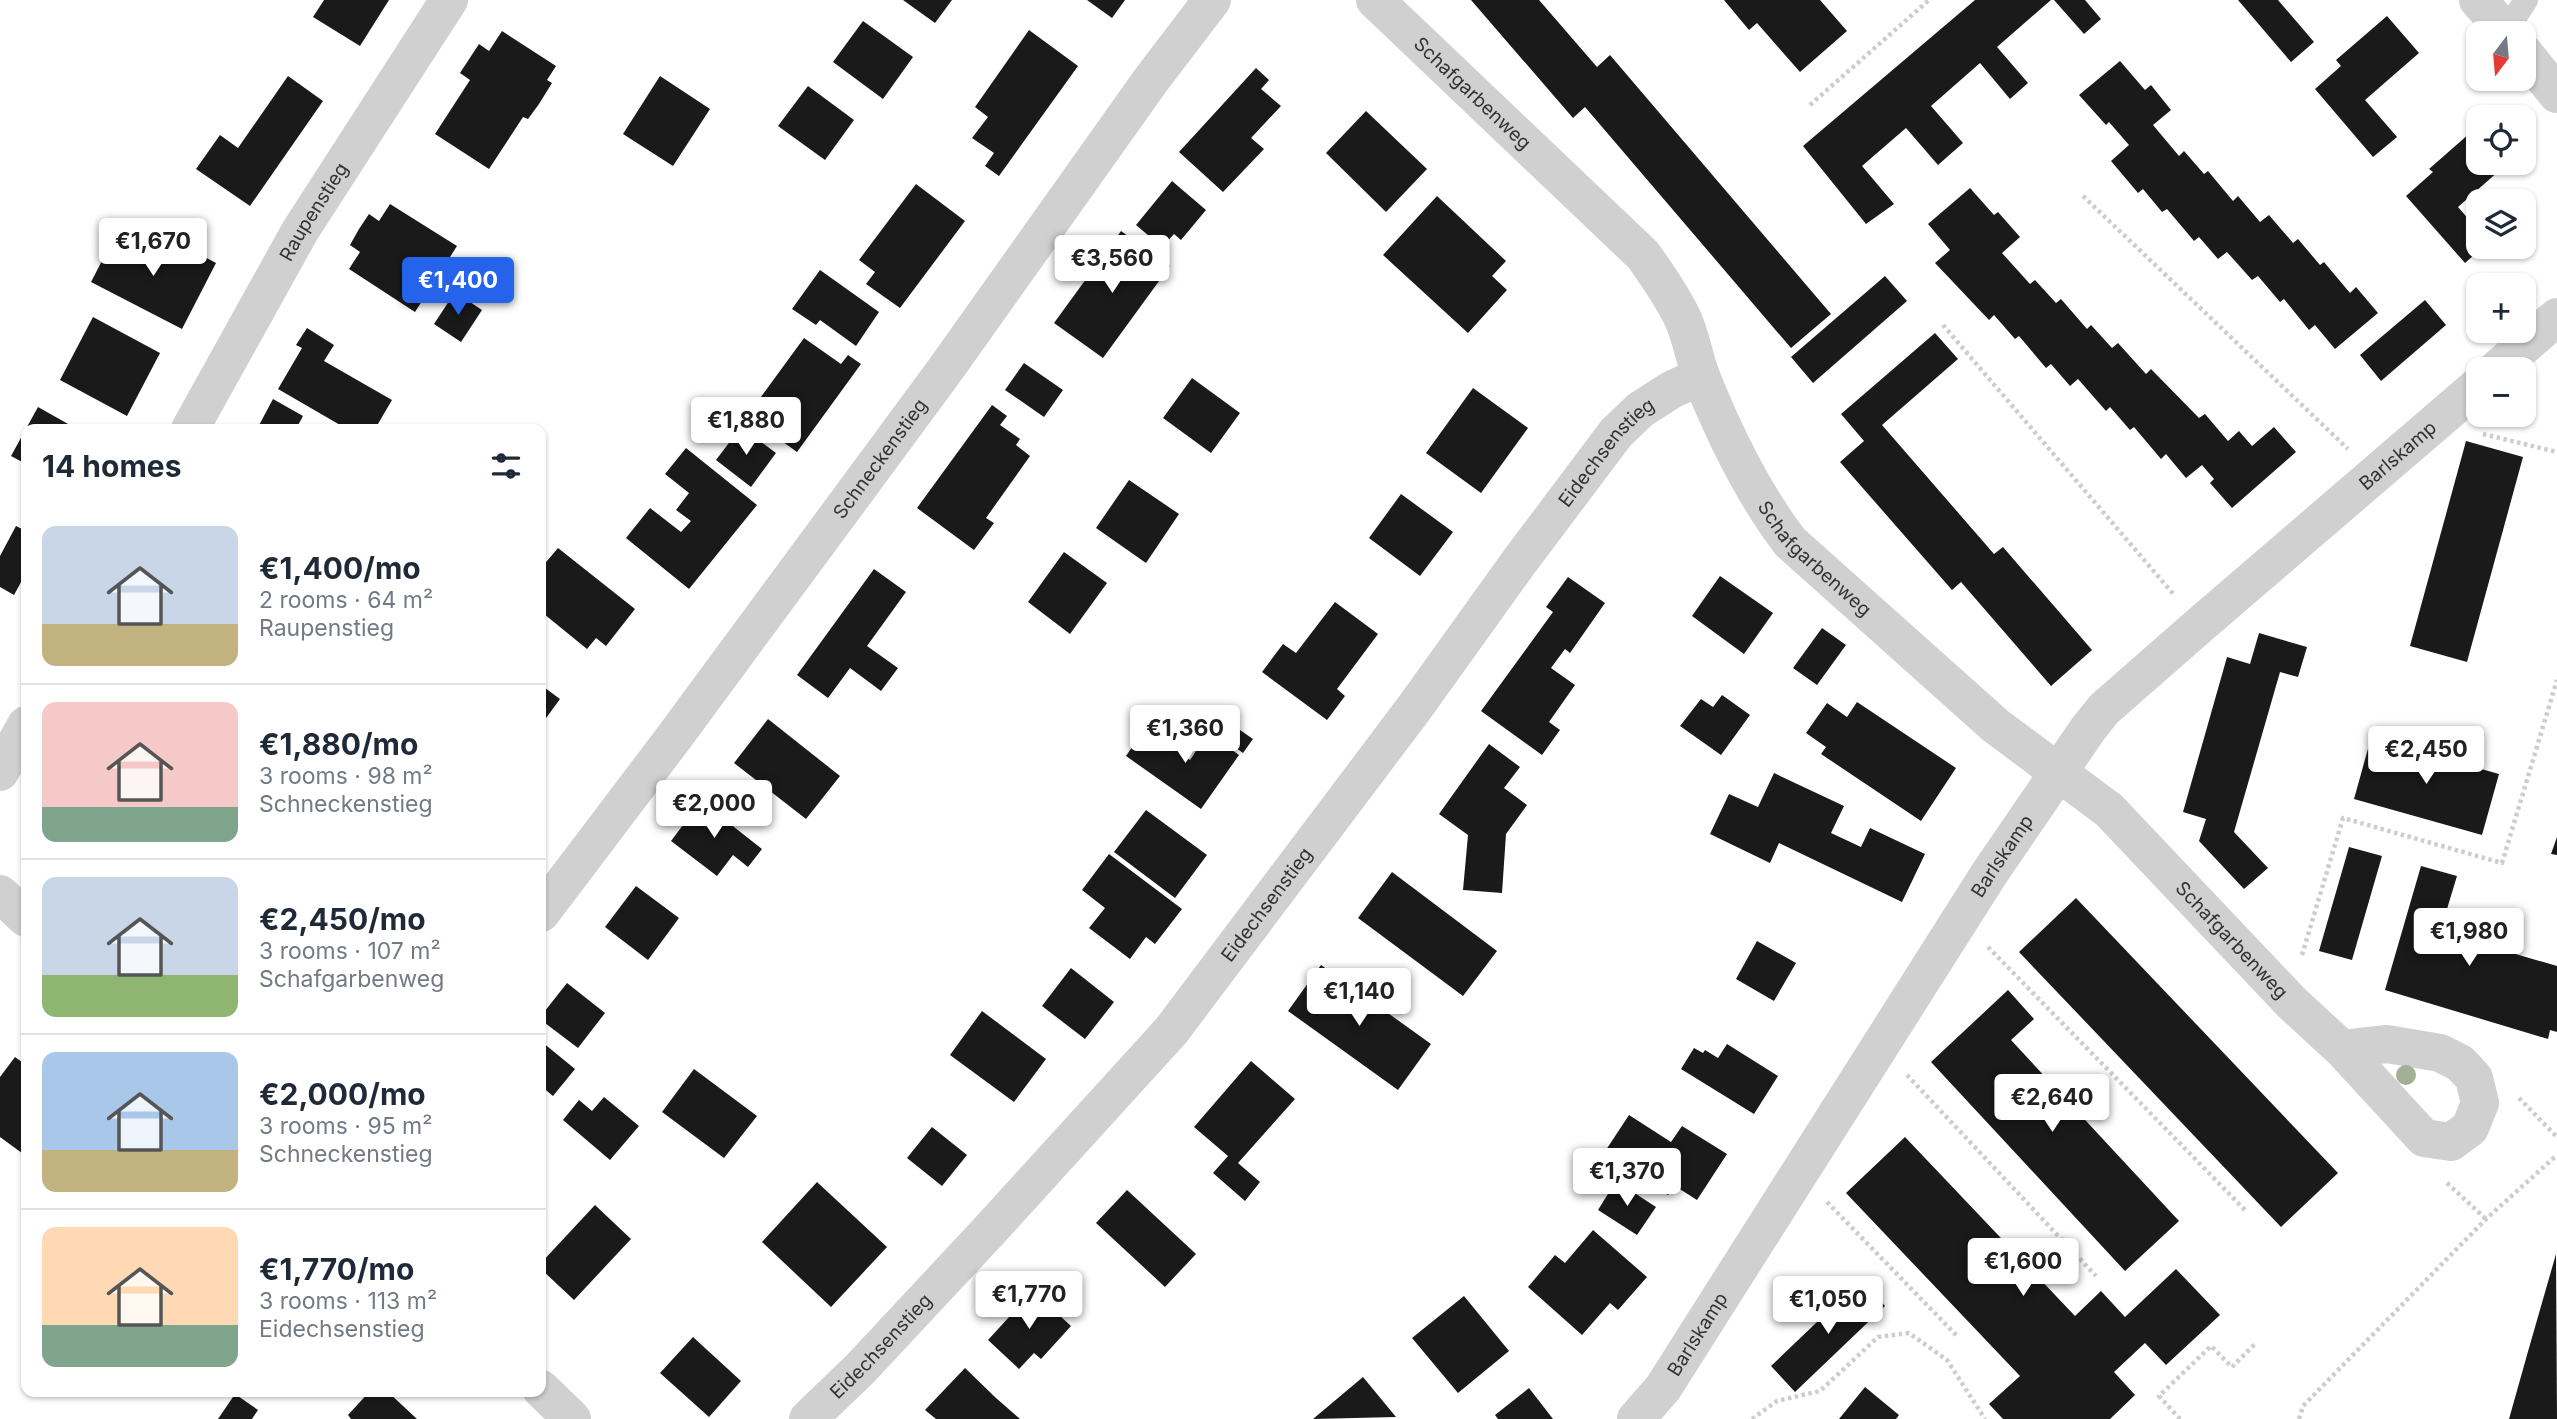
<!DOCTYPE html>
<meta charset="utf-8">
<style>
body{margin:0;font-family:Inter,sans-serif;background:#f6f6f7;color:#1f2937;height:100vh;display:flex;flex-direction:column;font-size:26px;white-space:nowrap}
*{box-sizing:border-box;margin:0}
p{font-size:23px;color:#747a83}
.icon{flex:none;width:38px;height:38px;fill:none;stroke:currentColor;stroke-width:2;stroke-linecap:round;stroke-linejoin:round}
.map{position:relative;flex:1;overflow:hidden}
.sheet{position:absolute;left:21px;top:424px;width:525px;height:973px;display:flex;flex-direction:column;background:#fff;border-radius:14px;box-shadow:0 2px 5px #0004}
.sheet>*{flex:none}
.needle{width:46px;rotate:196deg}
.fabs{position:absolute;left:2466px;top:21px;display:grid;gap:14px}
.fabs a{display:grid;place-items:center;width:70px;height:70px;border-radius:14px;background:#fff;box-shadow:0 2px 5px #0004;font-size:35px}
.price{position:absolute;translate:-50% -60px;padding:0 16px;border-radius:7px;background:#fff;color:#222;font-size:23px;line-height:46px;filter:drop-shadow(0 2px 4px #0008)}
.price::after{content:'';position:absolute;left:50%;top:42px;width:21px;height:16px;margin-left:-10px;background:inherit;clip-path:polygon(0 0,100% 0,50% 100%)}
.price.on{background:#2563eb;color:#fff}
ul{padding:0;list-style:none}
li{display:flex;align-items:center;gap:21px;height:175px;padding:0 21px}
li+li{border-top:2px solid #e0e1e3}
li span{display:grid;place-items:center;flex:none;width:196px;height:140px;border-radius:14px;color:#555}
li>.icon{margin-inline-start:auto}
span .icon{width:84px;height:84px;fill:#fffc;stroke-width:1}
li b{font-size:30px}
h2{display:flex;justify-content:space-between;align-items:center;height:84px;padding:0 21px;font-size:30px}
.map>svg:first-child{display:block}
.building{fill:#1a1a1a}
.lines{fill:none;stroke-linecap:round;stroke-linejoin:round}
.path{stroke:#cdcdcd;stroke-width:4.5;stroke-dasharray:3.5 3.5;stroke-linecap:butt}
.lane{stroke:#d0d0d0;stroke-width:24}
.street{stroke:#d0d0d0;stroke-width:38}
.tree{fill:#a2b095}
.labels{text-anchor:middle;dominant-baseline:central;stroke-width:7;stroke-linejoin:round;paint-order:stroke}
.street-label{font-size:19px;fill:#333;stroke:#fff}
</style>
<div class="map">
<svg width="2557" height="1419" viewBox="0 0 2557 1419">
<rect width="100%" height="100%" fill="#fff"/>
<g class="building">
<polygon points="324,0 389,0 360,46 313,17"/>
<polygon points="903,0 952,0 935,23"/>
<polygon points="1087,0 1125,0 1112,18"/>
<polygon points="1471,0 1539,0 1597,67 1610,55 1831,314 1791,348 1585,107 1573,118"/>
<polygon points="1724,0 1820,0 1847,31 1800,72 1757,23 1749,30"/>
<polygon points="1975,0 2051,0 1997,47 2028,83 2010,99 1980,63 1931,106 1963,143 1938,165 1906,128 1862,166 1894,204 1866,224 1803,146"/>
<polygon points="2054,0 2085,0 2101,19 2084,34"/>
<polygon points="2238,0 2278,0 2314,42 2291,62"/>
<polygon points="2387,16 2419,53 2365,100 2397,137 2373,157 2315,89 2341,66 2336,60"/>
<polygon points="863,21 913,57 883,99 833,62"/>
<polygon points="1029,30 1078,66 999,176 985,166 994,153 972,138 988,117 975,107"/>
<polygon points="502,31 556,66 547,80 552,83 539,104 528,119 523,117 489,169 435,134 470,80 460,73 479,44 489,51"/>
<polygon points="2120,61 2145,90 2151,85 2171,110 2153,125 2179,156 2184,151 2204,174 2208,171 2233,201 2238,196 2260,222 2269,215 2293,243 2298,239 2320,265 2324,262 2350,293 2356,287 2378,313 2335,349 2315,325 2309,330 2284,299 2280,302 2258,276 2252,280 2227,252 2218,259 2199,237 2194,241 2167,209 2162,212 2143,189 2138,193 2111,161 2129,145 2109,122 2106,125 2079,95"/>
<polygon points="1256,68 1269,80 1261,89 1281,106 1251,138 1264,149 1223,192 1179,152"/>
<polygon points="288,76 323,101 250,206 196,169 220,135 238,148"/>
<polygon points="660,76 710,109 673,166 623,134"/>
<polygon points="808,86 854,120 825,160 778,126"/>
<polygon points="1366,111 1427,169 1386,212 1326,153"/>
<polygon points="2478,126 2478,163 2508,163 2458,207 2478,230 2478,247 2483,247 2465,263 2406,196 2433,172 2429,169"/>
<polygon points="1172,181 1206,210 1181,240 1174,234 1162,247 1136,225"/>
<polygon points="916,184 965,221 900,308 866,284 875,272 859,260"/>
<polygon points="1970,188 1994,215 1998,212 2020,237 2002,253 2030,284 2035,280 2056,303 2061,299 2087,329 2091,325 2112,348 2118,343 2146,374 2151,369 2199,418 2205,414 2228,441 2239,431 2252,446 2274,427 2296,452 2232,508 2210,483 2214,479 2202,465 2186,478 2166,454 2161,459 2134,427 2130,430 2110,407 2106,411 2078,379 2070,386 2051,364 2046,368 2019,336 2015,339 1994,315 1989,320 1935,263 1950,250 1928,224"/>
<polygon points="1437,196 1506,261 1492,276 1507,290 1468,333 1383,255"/>
<polygon points="390,204 457,246 415,312 349,269 360,252 350,245 359,229 369,214 379,221"/>
<polygon points="119,228 183,262 190,249 216,263 182,329 91,282"/>
<polygon points="1121,231 1170,266 1103,358 1054,323"/>
<polygon points="820,270 879,312 856,346 820,320 816,325 792,309"/>
<polygon points="1885,276 1907,301 1813,383 1791,357"/>
<polygon points="455,292 482,310 461,342 434,324"/>
<polygon points="2425,300 2446,325 2381,381 2360,355"/>
<polygon points="93,317 160,353 127,416 60,380"/>
<polygon points="307,328 334,345 324,361 392,400 375,429 356,429 351,426 347,429 278,389 302,348 296,345"/>
<polygon points="1935,333 1958,359 1882,425 1994,554 2003,547 2092,650 2051,686 1961,582 1952,590 1840,462 1864,441 1841,414"/>
<polygon points="804,338 841,364 848,355 861,364 797,452 747,416"/>
<polygon points="1024,363 1063,390 1044,417 1005,390"/>
<polygon points="1192,378 1240,413 1211,453 1163,418"/>
<polygon points="1473,388 1528,428 1481,493 1426,453"/>
<polygon points="273,399 303,416 296,429 257,429"/>
<polygon points="992,405 1007,416 1000,425 1020,439 1016,445 1030,456 986,518 994,523 974,550 917,508"/>
<polygon points="38,407 77,429 26,429 26,464 11,456"/>
<polygon points="741,427 776,453 751,487 716,460"/>
<polygon points="2466,441 2523,457 2467,662 2410,646"/>
<polygon points="686,448 757,505 689,589 626,538 650,508 681,532 691,521 676,510 689,493 665,474"/>
<polygon points="1129,480 1179,514 1146,563 1096,528"/>
<polygon points="1401,494 1453,532 1420,576 1369,538"/>
<polygon points="16,526 26,531 26,573 14,595 0,587 0,556"/>
<polygon points="558,548 635,609 606,646 596,638 587,649 544,614 541,619 541,568"/>
<polygon points="1064,552 1107,583 1070,634 1028,602"/>
<polygon points="874,569 906,592 867,646 898,668 881,691 850,668 828,698 797,675"/>
<polygon points="1720,576 1773,613 1744,654 1692,616"/>
<polygon points="1568,577 1605,603 1570,653 1565,649 1551,668 1575,685 1549,722 1560,730 1542,755 1481,711 1553,612 1546,607"/>
<polygon points="1335,602 1378,634 1337,689 1345,696 1327,720 1262,672 1283,644 1296,653"/>
<polygon points="1822,628 1846,645 1817,685 1793,668"/>
<polygon points="2259,633 2307,647 2298,677 2280,672 2234,832 2268,868 2244,889 2199,841 2206,819 2183,812 2227,657 2250,664"/>
<polygon points="541,685 560,699 541,725"/>
<polygon points="1722,695 1750,715 1721,755 1680,726 1701,699 1713,707"/>
<polygon points="1857,702 1956,768 1921,821 1821,754 1826,747 1806,733 1827,703 1847,717"/>
<polygon points="768,719 840,776 806,819 734,763"/>
<polygon points="1224,719 1253,739 1243,753 1214,732"/>
<polygon points="1145,728 1190,760 1208,733 1239,755 1201,809 1126,756"/>
<polygon points="2371,738 2499,774 2482,835 2354,799"/>
<polygon points="1489,744 1520,767 1504,788 1527,805 1506,834 1502,893 1463,890 1468,835 1439,814"/>
<polygon points="1774,773 1844,806 1831,833 1861,847 1870,828 1925,854 1902,902 1779,843 1770,863 1710,834 1729,794 1758,807"/>
<polygon points="701,801 762,849 748,867 733,855 717,876 671,841"/>
<polygon points="1146,810 1207,855 1175,898 1114,852"/>
<polygon points="2557,837 2557,855 2551,854"/>
<polygon points="2349,847 2382,856 2352,960 2319,951"/>
<polygon points="1109,854 1182,909 1155,944 1146,937 1130,959 1089,928 1105,908 1082,890"/>
<polygon points="2421,866 2457,876 2440,932 2557,966 2557,1032 2550,1030 2548,1039 2385,990"/>
<polygon points="1392,872 1497,951 1463,996 1358,918"/>
<polygon points="636,886 679,918 648,960 605,927"/>
<polygon points="2076,898 2338,1173 2281,1227 2019,952"/>
<polygon points="1757,941 1796,963 1774,1001 1736,979"/>
<polygon points="1321,965 1431,1044 1398,1090 1288,1011"/>
<polygon points="1071,968 1114,1002 1085,1039 1042,1006"/>
<polygon points="567,983 605,1013 578,1048 541,1020 541,1016"/>
<polygon points="2008,990 2034,1019 2011,1040 2179,1221 2125,1271 1931,1062"/>
<polygon points="982,1011 1046,1059 1014,1102 950,1055"/>
<polygon points="542,1042 575,1069 553,1096 541,1086"/>
<polygon points="1727,1044 1778,1076 1754,1114 1681,1069 1694,1048 1703,1053 1705,1050 1718,1058"/>
<polygon points="15,1057 26,1065 26,1156 0,1137 0,1077"/>
<polygon points="1251,1061 1295,1099 1238,1163 1260,1182 1245,1201 1213,1173 1228,1156 1194,1127"/>
<polygon points="694,1069 757,1116 724,1158 662,1112"/>
<polygon points="604,1097 639,1126 610,1160 563,1120 579,1100 592,1111"/>
<polygon points="1629,1115 1671,1142 1682,1126 1727,1154 1697,1200 1675,1186 1668,1195 1604,1153"/>
<polygon points="932,1127 967,1155 942,1186 907,1158"/>
<polygon points="1905,1137 2075,1316 2101,1291 2125,1317 2176,1269 2220,1315 2166,1365 2145,1343 2114,1372 2135,1395 2110,1419 2003,1419 1989,1404 2020,1376 1846,1193"/>
<polygon points="1616,1181 1656,1207 1637,1235 1598,1210"/>
<polygon points="817,1182 887,1247 831,1307 762,1242"/>
<polygon points="1127,1190 1196,1254 1165,1287 1096,1223"/>
<polygon points="595,1205 631,1239 574,1300 541,1269 541,1263"/>
<polygon points="1593,1230 1647,1277 1618,1310 1610,1303 1582,1335 1528,1287 1555,1255 1565,1263"/>
<polygon points="2556,1254 2557,1419 2509,1419 2529,1348"/>
<polygon points="1861,1280 1885,1306 1795,1392 1771,1366"/>
<polygon points="1033,1291 1071,1326 1041,1359 1034,1353 1019,1369 988,1340"/>
<polygon points="1464,1296 1509,1351 1458,1393 1412,1338"/>
<polygon points="693,1337 741,1381 709,1417 660,1373"/>
<polygon points="965,1368 996,1398 1020,1419 936,1419 925,1410"/>
<polygon points="1363,1377 1396,1417 1313,1419"/>
<polygon points="1865,1387 1899,1415 1896,1419 1839,1419"/>
<polygon points="1529,1388 1553,1419 1498,1419 1495,1415"/>
<polygon points="370,1391 379,1394 387,1391 417,1419 351,1419 348,1415"/>
<polygon points="235,1394 258,1410 252,1419 218,1419"/>
</g>
<g class="lines">
<g class="path">
<polyline points="1810,105 1929,0"/>
<polyline points="2083,196 2348,449"/>
<polyline points="1943,325 2175,596"/>
<polyline points="2483,434 2557,452"/>
<polyline points="1988,947 2245,1210"/>
<polyline points="2302,955 2343,818 2502,863 2557,680"/>
<polyline points="1907,1075 2096,1276"/>
<polyline points="2519,1098 2557,1137"/>
<polyline points="2447,1183 2486,1219"/>
<polyline points="1827,1202 1958,1337"/>
<polyline points="1752,1419 1777,1401 1820,1391 1878,1337 1909,1333 1947,1360 1985,1419"/>
<polyline points="2180,1419 2159,1396 2211,1346 2232,1367 2256,1343"/>
<polyline points="2299,1419 2303,1406 2486,1219 2557,1155"/>
</g>
<polyline class="lane" points="2502,28 2517,14 2526,0"/>
<g class="street">
<path id="s1" d="M1375,0L1643,255C1658,276 1672,296 1683,319C1691,337 1694,357 1701,376C1724,434 1752,492 1790,542L1996,726L2109,810L2292,1003L2342,1049L2424,1138L2451,1142L2470,1128L2480,1103L2474,1078L2460,1063L2440,1053L2387,1044L2342,1049"/>
<polyline points="2478,0 2507,33"/>
<polyline points="2524,53 2557,94"/>
<polyline points="2497,369 2557,317"/>
<path id="s2" d="M190,429L300,231L449,0"/>
<polyline points="0,772 26,725"/>
<polyline points="0,894 26,918"/>
<path id="s3" d="M541,913L675,736L945,370L1151,80L1212,0"/>
<polyline points="541,1389 572,1419"/>
<path id="s4" d="M808,1419L860,1369L987,1233L1171,1031L1415,707L1519,562L1616,433L1640,410L1671,390L1701,376"/>
<path id="s5" d="M1636,1419L1663,1388L1989,874L2088,729L2104,709L2201,624L2478,386"/>
</g>
</g>
<circle class="tree" cx="2406" cy="1075" r="10"/>
<g class="labels">
<g class="street-label">
<text stroke="none"><textPath href="#s1" startOffset="135">Schafgarbenweg</textPath></text>
<text stroke="none"><textPath href="#s2" startOffset="250">Raupenstieg</textPath></text>
<text stroke="none"><textPath href="#s4" startOffset="1256">Eidechsenstieg</textPath></text>
<text stroke="none"><textPath href="#s5" startOffset="1239">Barlskamp</textPath></text>
<text stroke="none"><textPath href="#s3" startOffset="567">Schneckenstieg</textPath></text>
<text stroke="none"><textPath href="#s1" startOffset="723">Schafgarbenweg</textPath></text>
<text stroke="none"><textPath href="#s5" startOffset="672">Barlskamp</textPath></text>
<text stroke="none"><textPath href="#s4" startOffset="690">Eidechsenstieg</textPath></text>
<text stroke="none"><textPath href="#s1" startOffset="1290">Schafgarbenweg</textPath></text>
<text stroke="none"><textPath href="#s5" startOffset="105">Barlskamp</textPath></text>
<text stroke="none"><textPath href="#s4" startOffset="103">Eidechsenstieg</textPath></text>
</g>
</g>
</svg>
<div class="fabs">
<a><svg class="needle" viewBox="-14 -14 28 28"><path d="M0-13l5 13h-10z" fill="#e53935"/><path d="M0 13l5-13h-10z" fill="#747a83"/></svg></a>
<a><svg class="icon" aria-label="locate" viewBox="0 0 24 24"><circle cx="12" cy="12" r="6"/><path d="M12 2v4M12 18v4M2 12h4M18 12h4"/></svg></a>
<a><svg class="icon" aria-label="layers" viewBox="0 0 24 24"><path d="M12 4l9 5-9 5-9-5zM3 14l9 5 9-5"/></svg></a>
<a>+</a>
<a>−</a>
</div>
<b class="price" style="left:153px;top:278px">€1,670</b>
<b class="price" style="left:1112px;top:295px">€3,560</b>
<b class="price on" style="left:458px;top:317px">€1,400</b>
<b class="price" style="left:746px;top:457px">€1,880</b>
<b class="price" style="left:1185px;top:765px">€1,360</b>
<b class="price" style="left:2426px;top:786px">€2,450</b>
<b class="price" style="left:714px;top:840px">€2,000</b>
<b class="price" style="left:2469px;top:968px">€1,980</b>
<b class="price" style="left:1359px;top:1028px">€1,140</b>
<b class="price" style="left:2052px;top:1134px">€2,640</b>
<b class="price" style="left:1627px;top:1208px">€1,370</b>
<b class="price" style="left:2023px;top:1298px">€1,600</b>
<b class="price" style="left:1029px;top:1331px">€1,770</b>
<b class="price" style="left:1828px;top:1336px">€1,050</b>
<section class="sheet">
<h2>14 homes<svg class="icon" aria-label="filters" viewBox="0 0 24 24"><path d="M4 7h16M4 17h16"/><circle cx="9" cy="7" r="2"/><circle cx="15" cy="17" r="2"/></svg></h2>
<ul>
<li><span style="background:linear-gradient(#c9d6e8 70%,#c2b280 0)"><svg class="icon" aria-label="home" viewBox="0 0 24 24"><path d="M3 11l9-7 9 7M6 9v11h12V9"/></svg></span><div><b>€1,400/mo</b><p>2 rooms · 64 m²</p><p>Raupenstieg</p></div></li>
<li><span style="background:linear-gradient(#f6c9c9 75%,#7fa58c 0)"><svg class="icon" aria-label="home" viewBox="0 0 24 24"><path d="M3 11l9-7 9 7M6 9v11h12V9"/></svg></span><div><b>€1,880/mo</b><p>3 rooms · 98 m²</p><p>Schneckenstieg</p></div></li>
<li><span style="background:linear-gradient(#c9d6e8 70%,#8fb573 0)"><svg class="icon" aria-label="home" viewBox="0 0 24 24"><path d="M3 11l9-7 9 7M6 9v11h12V9"/></svg></span><div><b>€2,450/mo</b><p>3 rooms · 107 m²</p><p>Schafgarbenweg</p></div></li>
<li><span style="background:linear-gradient(#a9c7e8 70%,#c2b280 0)"><svg class="icon" aria-label="home" viewBox="0 0 24 24"><path d="M3 11l9-7 9 7M6 9v11h12V9"/></svg></span><div><b>€2,000/mo</b><p>3 rooms · 95 m²</p><p>Schneckenstieg</p></div></li>
<li><span style="background:linear-gradient(#ffd9b3 70%,#7fa58c 0)"><svg class="icon" aria-label="home" viewBox="0 0 24 24"><path d="M3 11l9-7 9 7M6 9v11h12V9"/></svg></span><div><b>€1,770/mo</b><p>3 rooms · 113 m²</p><p>Eidechsenstieg</p></div></li>
</ul>
</section>
</div>
